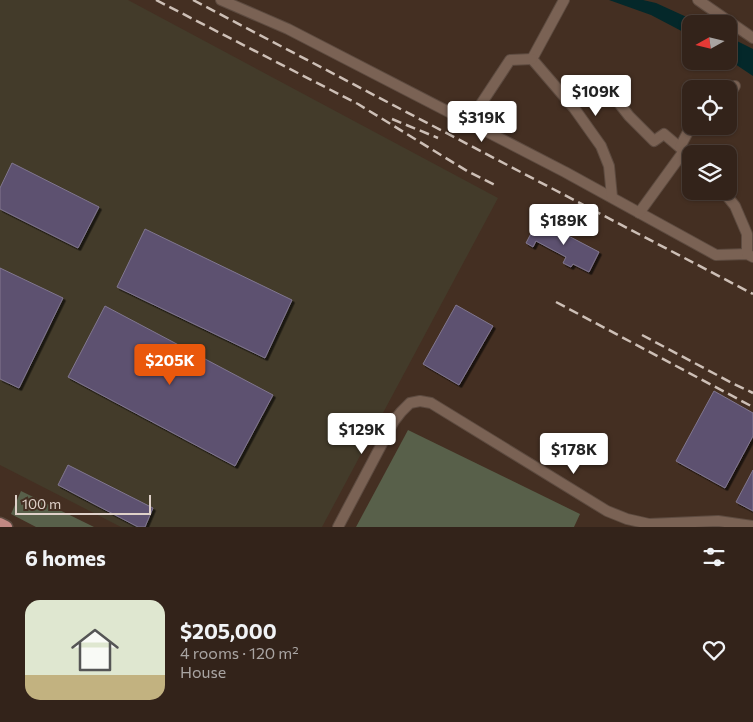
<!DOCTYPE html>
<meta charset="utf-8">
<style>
body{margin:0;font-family:Commissioner,sans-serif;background:#3b2b23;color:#f1f3f6;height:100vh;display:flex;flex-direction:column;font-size:19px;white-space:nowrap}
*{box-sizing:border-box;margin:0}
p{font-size:16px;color:#a9a4a2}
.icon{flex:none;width:28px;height:28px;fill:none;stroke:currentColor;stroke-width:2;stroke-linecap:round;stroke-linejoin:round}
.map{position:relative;height:527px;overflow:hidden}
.details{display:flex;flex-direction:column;background:#33231a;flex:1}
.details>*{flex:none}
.needle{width:32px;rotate:262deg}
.fabs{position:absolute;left:682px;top:15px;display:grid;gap:10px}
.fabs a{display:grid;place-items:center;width:55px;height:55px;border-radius:10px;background:#33231a;box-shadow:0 1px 4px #0004,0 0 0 1px #4e4039;font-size:25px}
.scale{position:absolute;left:15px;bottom:12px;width:136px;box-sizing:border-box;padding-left:5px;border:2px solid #dfd1c9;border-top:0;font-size:14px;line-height:18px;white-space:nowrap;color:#dfd1c9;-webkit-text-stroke:4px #442f22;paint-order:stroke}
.price{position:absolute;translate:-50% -42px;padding:0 11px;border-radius:5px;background:#fff;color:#222;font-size:16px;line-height:32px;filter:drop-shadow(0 1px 2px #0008)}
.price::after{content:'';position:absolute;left:50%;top:30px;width:15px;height:11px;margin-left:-8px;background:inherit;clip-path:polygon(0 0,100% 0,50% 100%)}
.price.current{background:#ea580c;color:#fff}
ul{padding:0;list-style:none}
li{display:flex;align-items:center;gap:15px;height:125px;padding:0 25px}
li+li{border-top:1px solid #4e4039}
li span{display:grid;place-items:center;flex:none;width:140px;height:100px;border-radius:15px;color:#555}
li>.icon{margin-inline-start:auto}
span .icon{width:60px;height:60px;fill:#fffc;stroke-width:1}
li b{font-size:21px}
h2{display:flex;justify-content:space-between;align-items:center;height:60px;padding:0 25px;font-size:21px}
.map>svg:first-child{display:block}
.industrial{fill:#433b2a}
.green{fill:#58604a}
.water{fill:#04282a}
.building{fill:#5d516f;stroke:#817790;filter:url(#shadow)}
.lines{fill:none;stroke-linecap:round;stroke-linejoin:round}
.street-casing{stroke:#5d4b40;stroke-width:12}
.primary-casing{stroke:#5d4b40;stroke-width:15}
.street{stroke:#7a6254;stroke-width:10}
.primary{stroke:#c28983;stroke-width:12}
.rail{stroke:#cdbfb6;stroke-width:2.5;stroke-dasharray:10 5;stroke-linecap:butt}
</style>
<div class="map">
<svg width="753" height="527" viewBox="0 0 753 527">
<defs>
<filter id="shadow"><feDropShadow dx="2.5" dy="2.5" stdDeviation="0" flood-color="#0009"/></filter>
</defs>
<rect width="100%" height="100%" fill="#442f22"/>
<polygon class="industrial" points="0,0 128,0 498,198 322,527 121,527 0,465"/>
<g class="green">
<polygon points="408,430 580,514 574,527 356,527"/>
<polygon points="21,491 94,527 36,527 11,514"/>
</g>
<g class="water">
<polygon points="609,0 643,0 656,3 702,24 691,24 691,36 651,15"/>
<polygon points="729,37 753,49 753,76 729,60"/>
</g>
<g class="building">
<polygon points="12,163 99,207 78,248 0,209 0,188"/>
<polygon points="538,220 599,252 589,272 573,264 571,267 563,263 566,257 536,241 533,247 526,243"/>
<polygon points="145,229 292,300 265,358 117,287"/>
<polygon points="0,268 63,298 19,388 0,379"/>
<polygon points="456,305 493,326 459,385 423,364"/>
<polygon points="105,306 273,395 235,466 68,377"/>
<polygon points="714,391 753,413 753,436 725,488 676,461"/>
<polygon points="68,465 153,508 145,527 138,527 58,485"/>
<polygon points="753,470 753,511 736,502"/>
</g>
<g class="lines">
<g class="street-casing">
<g id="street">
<polyline points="221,0 288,29 565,172 716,255 747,254 753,257"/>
<polyline points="698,0 753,38"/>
<polyline points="532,59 574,108 601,146 609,166 612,197"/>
<polyline points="532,59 564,0"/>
<polyline points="729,92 731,92 735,86"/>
<polyline points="615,98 629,116 654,141 664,134 691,157"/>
<polyline points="452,114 479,107 510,60 532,59"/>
<polyline points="680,147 691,126"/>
<polyline points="725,154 727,151"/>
<polyline points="723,191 735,206 747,234 747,254"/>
<polyline points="639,213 684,151"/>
<polyline points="338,527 394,421 401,412 410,403 420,401 431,403 607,511 627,519 649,524 718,521 753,526"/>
</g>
</g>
<g class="primary-casing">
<polyline id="primary" points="0,524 6,527"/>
</g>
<use href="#street" class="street"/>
<use href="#primary" class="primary"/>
<g class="rail">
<polyline points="156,0 358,104 467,171 497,186"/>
<polyline points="193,0 753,294"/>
<polyline points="392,119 438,138"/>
<polyline points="556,302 753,407"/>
<polyline points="642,335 732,383 753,393"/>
</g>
</g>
</svg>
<div class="fabs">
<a><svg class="needle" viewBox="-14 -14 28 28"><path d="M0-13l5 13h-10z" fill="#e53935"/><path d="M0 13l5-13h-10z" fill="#a9a4a2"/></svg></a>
<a><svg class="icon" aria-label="locate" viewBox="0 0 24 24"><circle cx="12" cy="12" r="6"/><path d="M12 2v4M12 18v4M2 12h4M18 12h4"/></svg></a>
<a><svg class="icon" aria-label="layers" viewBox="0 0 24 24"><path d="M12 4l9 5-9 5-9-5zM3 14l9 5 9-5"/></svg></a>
</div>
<div class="scale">100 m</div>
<b class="price" style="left:596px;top:117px">$109K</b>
<b class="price" style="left:482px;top:143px">$319K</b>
<b class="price" style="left:564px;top:246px">$189K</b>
<b class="price current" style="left:170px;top:386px">$205K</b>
<b class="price" style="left:362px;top:455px">$129K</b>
<b class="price" style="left:574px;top:475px">$178K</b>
</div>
<section class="details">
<h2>6 homes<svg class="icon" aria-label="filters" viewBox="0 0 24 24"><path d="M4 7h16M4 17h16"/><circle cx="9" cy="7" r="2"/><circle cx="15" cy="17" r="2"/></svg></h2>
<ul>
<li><span style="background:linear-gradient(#dfe7d0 75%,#c2b280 0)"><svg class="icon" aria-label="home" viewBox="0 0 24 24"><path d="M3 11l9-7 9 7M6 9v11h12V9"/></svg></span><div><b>$205,000</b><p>4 rooms · 120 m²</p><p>House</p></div><svg class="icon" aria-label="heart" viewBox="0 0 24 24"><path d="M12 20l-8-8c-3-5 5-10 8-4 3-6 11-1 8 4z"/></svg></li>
</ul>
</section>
